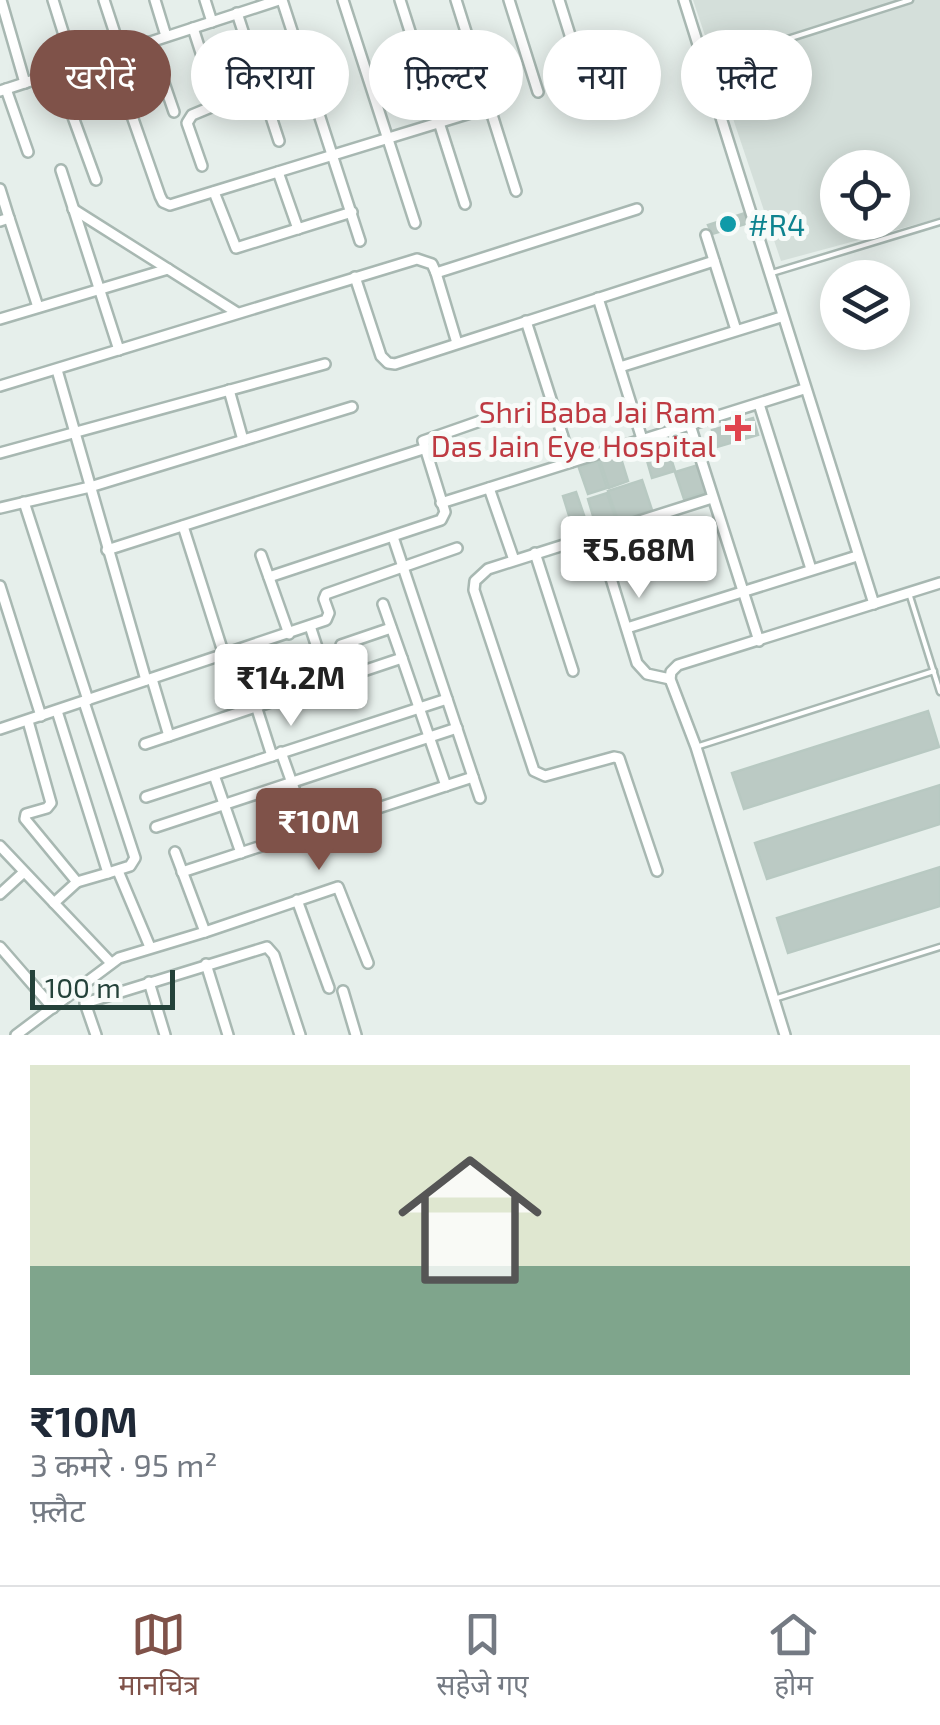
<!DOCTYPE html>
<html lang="hi">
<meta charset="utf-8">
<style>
body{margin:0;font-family:"Exo 2","Noto Sans Devanagari",sans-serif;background:#f6f6f7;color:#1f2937;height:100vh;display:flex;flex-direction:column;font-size:38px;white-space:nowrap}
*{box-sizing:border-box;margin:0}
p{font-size:32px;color:#747a83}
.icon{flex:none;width:55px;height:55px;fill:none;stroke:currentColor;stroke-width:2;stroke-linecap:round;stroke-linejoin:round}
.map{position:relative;height:1035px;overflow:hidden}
.details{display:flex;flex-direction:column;background:#fff;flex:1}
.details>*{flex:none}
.hud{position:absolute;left:30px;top:30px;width:880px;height:90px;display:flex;gap:20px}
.buttons{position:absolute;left:820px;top:150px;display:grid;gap:20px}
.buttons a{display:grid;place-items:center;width:90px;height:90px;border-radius:50%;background:#fff;box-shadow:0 5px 25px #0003;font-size:50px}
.scale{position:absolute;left:30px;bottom:25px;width:145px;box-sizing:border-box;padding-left:10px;border:5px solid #24423a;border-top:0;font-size:28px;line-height:35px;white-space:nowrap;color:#24423a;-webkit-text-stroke:8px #f7fbf9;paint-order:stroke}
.price{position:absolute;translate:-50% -85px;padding:0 22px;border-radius:10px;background:#fff;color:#222;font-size:32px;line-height:65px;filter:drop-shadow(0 2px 5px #0008)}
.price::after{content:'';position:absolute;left:50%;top:60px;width:30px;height:22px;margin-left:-15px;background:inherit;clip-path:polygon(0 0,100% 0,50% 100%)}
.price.active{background:#7f5249;color:#fff}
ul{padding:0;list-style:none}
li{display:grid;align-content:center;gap:20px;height:530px;padding:0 30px}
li+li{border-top:2px solid #e0e1e3}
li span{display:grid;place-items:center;height:310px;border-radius:0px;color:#555}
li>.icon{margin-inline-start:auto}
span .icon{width:180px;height:180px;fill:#fffc;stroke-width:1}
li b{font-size:42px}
.chip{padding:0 35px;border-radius:45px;background:#fff;box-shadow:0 5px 25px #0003;font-size:35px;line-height:90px}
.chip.active{background:#7f5249;color:#fff}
.tab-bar{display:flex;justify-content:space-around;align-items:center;height:140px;border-top:2px solid #e0e1e3;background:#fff;font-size:28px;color:#747a83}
.tab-bar a{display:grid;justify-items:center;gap:5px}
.tab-bar .active{color:#7f5249}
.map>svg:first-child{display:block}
.built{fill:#d4dfda;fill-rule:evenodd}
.building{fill:#bbcac4;stroke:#b8c9c2;stroke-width:2.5}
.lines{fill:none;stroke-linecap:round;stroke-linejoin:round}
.service-casing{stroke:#a8b8b2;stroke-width:9}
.minor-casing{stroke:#a8b8b2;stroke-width:14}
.service{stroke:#fff;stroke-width:4}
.minor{stroke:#fff;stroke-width:9}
.culture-dot{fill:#0f9aa8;stroke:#f7fbf9;stroke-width:4}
.health-dot{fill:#e0444e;stroke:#f7fbf9;stroke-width:4}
.labels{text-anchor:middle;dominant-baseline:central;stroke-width:10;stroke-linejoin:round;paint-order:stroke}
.culture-label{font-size:30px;fill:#0d838f;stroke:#f7fbf9;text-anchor:start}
.health-label{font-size:30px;fill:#be3a42;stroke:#f7fbf9;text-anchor:end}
</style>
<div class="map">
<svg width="940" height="1035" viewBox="0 0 940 1035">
<rect width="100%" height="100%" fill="#e6efeb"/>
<path class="built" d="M693,0H940V218L781,261ZM838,168H892V222H838Z"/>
<g class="building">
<polygon points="745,213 749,223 712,234 708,225"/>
<polygon points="753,418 758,435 717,447 712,430"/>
<polygon points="666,443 675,471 652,478 644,450"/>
<polygon points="620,455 628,481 609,488 600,461"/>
<polygon points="598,461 607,488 588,494 579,468"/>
<polygon points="698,465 706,492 684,499 675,472"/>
<polygon points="642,480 652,510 618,521 608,491"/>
<polygon points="576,492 588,527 574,532 563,496"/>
<polygon points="607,493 616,519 596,526 588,499"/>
<polygon points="928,711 939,747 744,809 732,773"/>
<polygon points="940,785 940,824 767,879 755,843"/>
<polygon points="940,867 940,906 788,953 777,918"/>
</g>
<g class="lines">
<g class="service-casing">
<g id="service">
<polyline points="706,65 910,0"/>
<polyline points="772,273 940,222"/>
<polyline points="909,593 940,692"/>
<polyline points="696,747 934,671"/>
<polyline points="774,999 940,947"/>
</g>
</g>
<g class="minor-casing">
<g id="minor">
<polyline points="1,0 25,83"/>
<polyline points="53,0 74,67"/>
<polyline points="104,0 121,52"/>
<polyline points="155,0 166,36"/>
<polyline points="205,0 212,22"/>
<polyline points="282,0 360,241"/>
<polyline points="343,0 415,223"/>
<polyline points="400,0 465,204"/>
<polyline points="456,0 516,191"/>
<polyline points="509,0 538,92"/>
<polyline points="559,0 580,67"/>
<polyline points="684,0 874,604"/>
<polyline points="237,13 279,141"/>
<polyline points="193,28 216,99 216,105 192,115 187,123 202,166"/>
<polyline points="150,42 174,112"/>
<polyline points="111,56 160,196 163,202 170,205 490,107"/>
<polyline points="57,73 96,180"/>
<polyline points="6,89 28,152"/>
<polyline points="0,91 279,0"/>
<polyline points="61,170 119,350"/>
<polyline points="278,172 298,229"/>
<polyline points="0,189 9,218 0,221"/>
<polyline points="214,192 236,248 352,212"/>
<polyline points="73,209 236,312"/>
<polyline points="9,218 38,307"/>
<polyline points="706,235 736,330"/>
<polyline points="436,273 637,209"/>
<polyline points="355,277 381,356 388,363 395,364 714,261"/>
<polyline points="598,298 642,439"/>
<polyline points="0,319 168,269"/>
<polyline points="526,321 571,462"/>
<polyline points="620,367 781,317"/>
<polyline points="57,370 146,680"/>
<polyline points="0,386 417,259 432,264 436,273 457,343"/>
<polyline points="229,390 243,440"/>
<polyline points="759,404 811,569"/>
<polyline points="690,425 759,641"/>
<polyline points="0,453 325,364"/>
<polyline points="489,488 514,560"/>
<polyline points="24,502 88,700"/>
<polyline points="441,503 804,389"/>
<polyline points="0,508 90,487 352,407"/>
<polyline points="183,526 224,655"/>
<polyline points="597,533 637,663 647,674 670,679"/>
<polyline points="393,537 480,798"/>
<polyline points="107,550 423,449"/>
<polyline points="535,553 573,671"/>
<polyline points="261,555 289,634"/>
<polyline points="269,577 441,520 445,512 423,441 506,412"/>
<polyline points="0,586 41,716"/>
<polyline points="310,626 329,684"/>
<polyline points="627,628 857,556"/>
<polyline points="341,645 391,628"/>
<polyline points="402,658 446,786"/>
<polyline points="152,679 169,736"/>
<polyline points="84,702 135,858 130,866 108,873"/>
<polyline points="257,709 272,756"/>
<polyline points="57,711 108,873 77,882"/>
<polyline points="28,721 51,803 47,808 26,814 25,819 77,882 54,903"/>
<polyline points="0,729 326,620 329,613 324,599 326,594 457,548"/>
<polyline points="145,744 402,658 383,604"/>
<polyline points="281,752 309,831"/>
<polyline points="214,775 241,853"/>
<polyline points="146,797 447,699"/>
<polyline points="156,827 457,728"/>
<polyline points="0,846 111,963"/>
<polyline points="118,871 150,947"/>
<polyline points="657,871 619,758 614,757 545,776 534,771 474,590 475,581 488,569 712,498"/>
<polyline points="182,872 473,777"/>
<polyline points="0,894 24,872"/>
<polyline points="297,900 329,988"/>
<polyline points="205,932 338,887 368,963"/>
<polyline points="0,947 53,1008"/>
<polyline points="206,964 228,1035"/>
<polyline points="149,982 165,1035"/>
<polyline points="343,991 356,1035"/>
<polyline points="16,1035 119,958 205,932 175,852"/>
<polyline points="96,1035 85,1003 267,947 274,955 300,1035"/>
<polyline points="785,1035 696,747 670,679 671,672 678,665 940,583"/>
</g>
</g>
<use href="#service" class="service"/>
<use href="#minor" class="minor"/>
</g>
<circle class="culture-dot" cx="728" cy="224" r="10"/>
<path class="health-dot" d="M733 413h10v10h10v10h-10v10h-10v-10h-10v-10h10z"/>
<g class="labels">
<g class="culture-label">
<text x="748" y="224">#R4</text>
</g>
<g class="health-label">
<text x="716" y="411">Shri Baba Jai Ram<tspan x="716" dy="34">Das Jain Eye Hospital</tspan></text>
</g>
</g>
</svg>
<div class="buttons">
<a><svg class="icon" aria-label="locate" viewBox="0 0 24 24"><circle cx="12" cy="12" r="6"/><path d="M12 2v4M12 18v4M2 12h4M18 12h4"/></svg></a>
<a><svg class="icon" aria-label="layers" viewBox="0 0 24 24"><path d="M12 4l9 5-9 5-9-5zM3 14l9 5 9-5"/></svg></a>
</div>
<div class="scale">100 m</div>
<b class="price" style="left:639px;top:601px">₹5.68M</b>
<b class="price" style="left:291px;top:729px">₹14.2M</b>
<b class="price active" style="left:319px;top:873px">₹10M</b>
<div class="hud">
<a class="chip active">खरीदें</a>
<a class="chip">किराया</a>
<a class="chip">फ़िल्टर</a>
<a class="chip">नया</a>
<a class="chip">फ़्लैट</a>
</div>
</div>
<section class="details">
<ul>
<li><span style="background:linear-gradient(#dfe7d0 65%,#7fa58c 0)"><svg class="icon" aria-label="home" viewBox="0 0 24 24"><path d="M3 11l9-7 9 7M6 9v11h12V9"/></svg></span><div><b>₹10M</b><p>3 कमरे · 95 m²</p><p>फ़्लैट</p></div></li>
</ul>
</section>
<nav class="tab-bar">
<a class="active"><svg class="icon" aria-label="map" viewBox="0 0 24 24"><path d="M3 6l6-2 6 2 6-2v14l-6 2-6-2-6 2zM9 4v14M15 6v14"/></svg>मानचित्र</a>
<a><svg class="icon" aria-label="saved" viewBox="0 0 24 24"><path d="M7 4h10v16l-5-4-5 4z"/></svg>सहेजे गए</a>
<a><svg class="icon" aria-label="home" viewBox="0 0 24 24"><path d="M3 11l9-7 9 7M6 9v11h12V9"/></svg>होम</a>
</nav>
